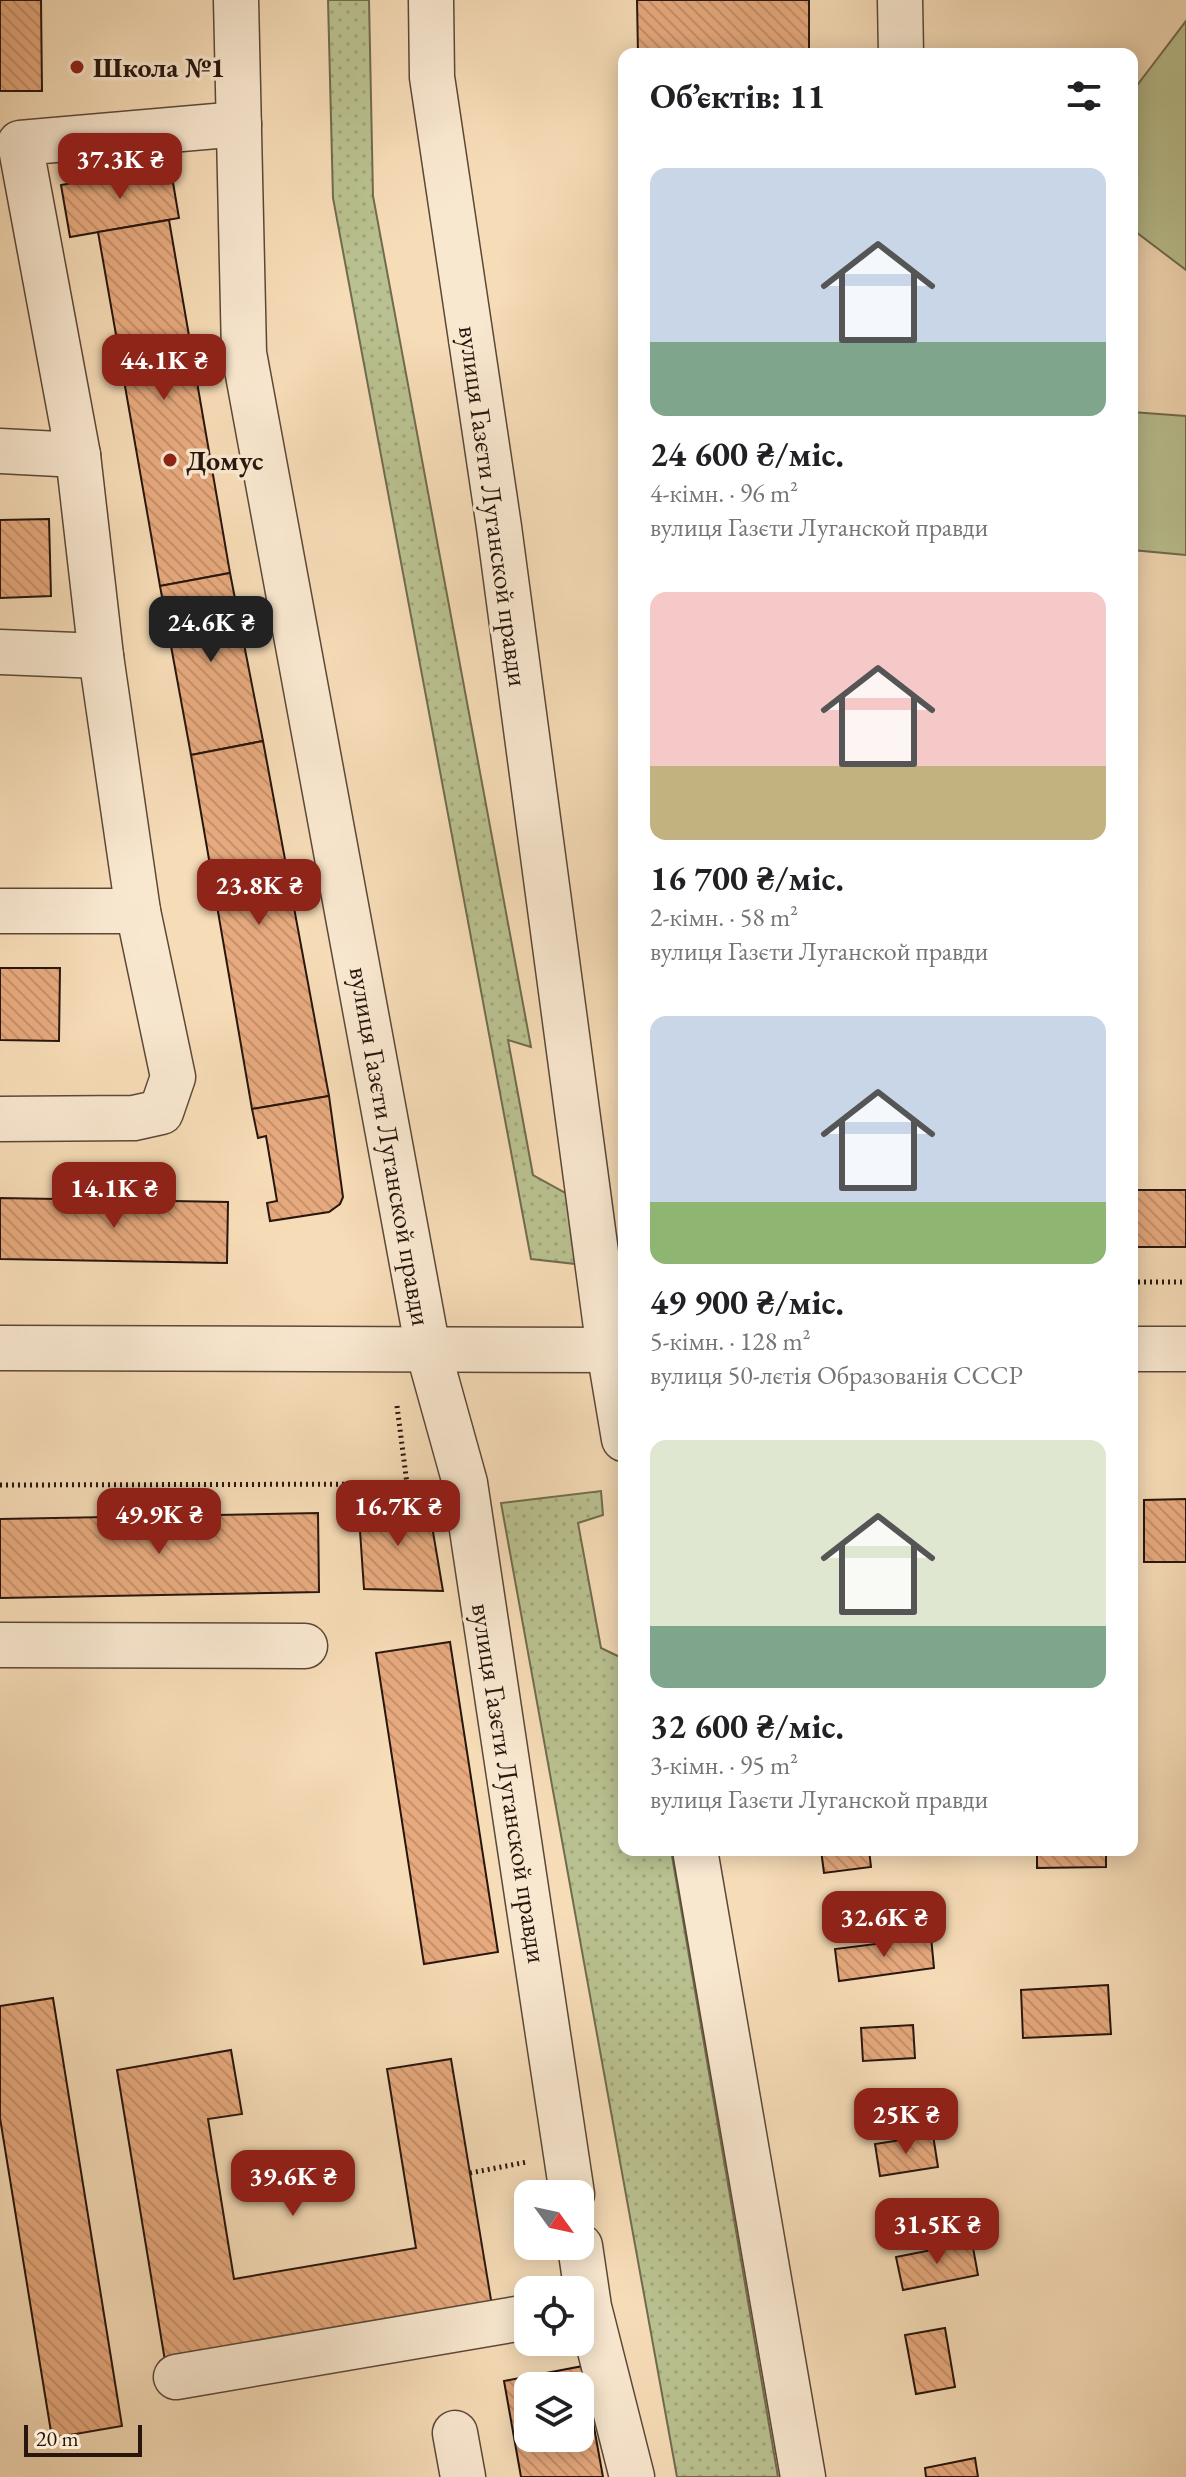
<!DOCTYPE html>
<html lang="uk">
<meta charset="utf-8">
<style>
body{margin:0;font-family:"EB Garamond",serif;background:#f2f2f2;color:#202124;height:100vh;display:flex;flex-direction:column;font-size:30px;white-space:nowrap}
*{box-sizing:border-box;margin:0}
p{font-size:26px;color:#757577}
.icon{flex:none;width:44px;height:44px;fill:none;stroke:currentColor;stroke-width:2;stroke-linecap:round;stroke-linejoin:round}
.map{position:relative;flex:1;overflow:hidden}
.sheet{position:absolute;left:618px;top:48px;width:520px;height:1808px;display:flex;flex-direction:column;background:#fff;border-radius:16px;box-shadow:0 4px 20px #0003}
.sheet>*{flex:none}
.needle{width:52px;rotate:123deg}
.buttons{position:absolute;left:514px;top:2180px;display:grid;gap:16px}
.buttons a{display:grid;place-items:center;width:80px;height:80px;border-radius:16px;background:#fff;box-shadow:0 4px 20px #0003;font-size:40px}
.scale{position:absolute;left:24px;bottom:20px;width:118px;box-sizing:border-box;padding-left:8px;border:4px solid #28160e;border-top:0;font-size:22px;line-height:28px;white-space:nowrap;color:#28160e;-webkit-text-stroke:6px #f9e8d0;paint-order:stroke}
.price{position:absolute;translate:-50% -68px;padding:0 18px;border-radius:16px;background:#8f2418;color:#fff;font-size:26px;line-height:52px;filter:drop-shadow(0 2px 4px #0008)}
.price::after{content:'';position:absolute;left:50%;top:48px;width:24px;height:18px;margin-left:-12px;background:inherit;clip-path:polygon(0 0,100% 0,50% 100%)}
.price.current{background:#222;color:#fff}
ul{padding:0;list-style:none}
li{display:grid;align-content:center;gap:16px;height:424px;padding:0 32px}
li span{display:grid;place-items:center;height:248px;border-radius:16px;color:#555}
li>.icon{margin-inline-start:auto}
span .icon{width:144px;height:144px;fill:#fffc;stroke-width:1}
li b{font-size:34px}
h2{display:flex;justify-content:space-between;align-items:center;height:96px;padding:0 32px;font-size:34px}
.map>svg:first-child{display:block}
.grass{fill:url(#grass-dots);stroke:#716c4f;stroke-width:2}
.garden{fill:#bac190;stroke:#716c4f;stroke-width:2}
.building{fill:url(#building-back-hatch);stroke:#28160e;stroke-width:2;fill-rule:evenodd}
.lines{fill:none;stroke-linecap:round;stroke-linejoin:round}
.minor-casing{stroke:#5c4838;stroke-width:47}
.path{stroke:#28160e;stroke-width:5;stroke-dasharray:2 4;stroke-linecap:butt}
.minor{stroke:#f9e8d0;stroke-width:44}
.poi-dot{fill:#8f2418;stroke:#f9e8d0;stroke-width:3}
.labels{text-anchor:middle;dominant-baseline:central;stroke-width:7;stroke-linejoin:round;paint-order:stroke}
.poi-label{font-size:28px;font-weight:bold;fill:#28160e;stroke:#f9e8d0;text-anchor:start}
.street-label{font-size:28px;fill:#28160e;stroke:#f9e8d0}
</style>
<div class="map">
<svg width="1186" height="2477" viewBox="0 0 1186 2477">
<defs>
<pattern id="grass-dots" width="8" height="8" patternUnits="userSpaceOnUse" patternTransform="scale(2)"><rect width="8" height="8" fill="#bac190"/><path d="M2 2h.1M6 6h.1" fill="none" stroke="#a0a57b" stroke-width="1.8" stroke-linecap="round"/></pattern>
<pattern id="building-back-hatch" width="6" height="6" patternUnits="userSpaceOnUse" patternTransform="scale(2)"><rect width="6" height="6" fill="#e7aa7e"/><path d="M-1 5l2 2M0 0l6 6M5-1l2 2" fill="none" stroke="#c6926c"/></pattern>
</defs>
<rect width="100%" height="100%" fill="#f6dcb7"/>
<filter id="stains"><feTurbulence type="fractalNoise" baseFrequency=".0025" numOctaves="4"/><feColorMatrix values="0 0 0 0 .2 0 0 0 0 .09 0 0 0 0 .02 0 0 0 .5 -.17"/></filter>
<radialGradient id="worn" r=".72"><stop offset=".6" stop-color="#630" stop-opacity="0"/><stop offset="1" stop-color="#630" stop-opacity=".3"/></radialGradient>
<g class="grass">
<polygon points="328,0 369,0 373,196 531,1047 508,1040 533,1175 567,1194 576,1264 531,1259 333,198"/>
<polygon points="601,1491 603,1515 578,1523 601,1648 624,1659 624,1850 671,1850 778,2477 677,2477 501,1503"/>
</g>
<g class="garden">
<polygon points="1186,21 1186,270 1132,229 1132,92"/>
<polygon points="1132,412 1186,416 1186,555 1132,550"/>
</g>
<g class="building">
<polygon points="0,0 41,0 42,91 0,91"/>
<polygon points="637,0 809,0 809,54 638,54"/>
<polygon points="170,165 179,218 70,237 61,185"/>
<polygon points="169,220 230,573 160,586 98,232"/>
<polygon points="49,519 51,596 0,598 0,520"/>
<polygon points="230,573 263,741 191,755 160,586"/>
<polygon points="263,741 329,1096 252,1109 191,755"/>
<polygon points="0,968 60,968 59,1041 0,1040"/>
<polygon points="329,1096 343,1197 340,1204 329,1212 270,1221 267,1203 277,1201 266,1136 258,1138 252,1109"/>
<rect x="1132" y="1190" width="54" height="57"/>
<polygon points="0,1198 228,1202 227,1263 0,1259"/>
<polygon points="1186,1499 1186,1562 1144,1562 1144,1500"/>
<polygon points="358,1502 405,1502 420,1510 432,1526 443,1591 364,1589"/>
<polygon points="318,1513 319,1592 0,1598 0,1519"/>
<polygon points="450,1642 498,1952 424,1964 376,1653"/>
<polygon points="821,1850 869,1850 871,1867 824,1873"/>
<polygon points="1037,1850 1106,1850 1106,1867 1037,1868"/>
<polygon points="931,1937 934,1968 839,1981 835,1949"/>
<polygon points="1108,1985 1111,2034 1023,2038 1021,1990"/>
<polygon points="53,1998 122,2426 52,2438 0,2118 0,2006"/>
<polygon points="913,2025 915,2058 863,2061 861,2028"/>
<polygon points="231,2050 242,2114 208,2119 234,2279 416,2248 387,2069 451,2059 492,2306 165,2361 117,2070"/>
<polygon points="933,2135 938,2167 880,2176 875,2144"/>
<polygon points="972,2242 978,2275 903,2290 896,2257"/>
<polygon points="945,2328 955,2387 916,2394 905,2335"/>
<path d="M583,2366L603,2477H521L504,2381ZM528,2386H580V2438H528Z"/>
<polygon points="975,2458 978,2477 926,2477 925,2468"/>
</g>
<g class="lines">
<g class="minor-casing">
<g id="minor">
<polyline points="236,0 244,353 428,1350 465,1483 572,2194"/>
<polyline points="431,0 432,77 499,527 609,1350 624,1439"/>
<polyline points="900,0 901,54"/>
<polyline points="0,451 78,455 20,143 239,124"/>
<polyline points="0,652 101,656 78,455"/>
<polyline points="0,911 138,911"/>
<polyline points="0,1119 134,1118 161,1112 173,1077 138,911 101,656"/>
<polyline points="0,1348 624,1350"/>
<polyline points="1132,1349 1186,1349"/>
<polyline points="0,1645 305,1646"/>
<polyline points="695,1850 803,2477"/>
<polyline points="580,2246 589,2307 632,2477"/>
<polyline points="176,2377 528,2317"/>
<polyline points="455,2433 463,2477"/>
</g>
</g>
<g class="path">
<polyline points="1132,1282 1186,1282"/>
<polyline points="397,1406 407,1484 424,1500"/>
<polyline points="0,1485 423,1484"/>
<polyline points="470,2173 527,2162"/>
</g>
<use href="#minor" class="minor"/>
</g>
<g class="poi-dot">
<circle cx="77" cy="67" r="8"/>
<circle cx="170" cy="460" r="8"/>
</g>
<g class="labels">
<g class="poi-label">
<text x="93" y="67">Школа №1</text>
<text x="186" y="460">Домус</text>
</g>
<g class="street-label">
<text transform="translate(494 506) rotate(82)">вулиця Газєти Луганской правди</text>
<text transform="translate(391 1146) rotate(80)">вулиця Газєти Луганской правди</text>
<text transform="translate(510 1783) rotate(81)">вулиця Газєти Луганской правди</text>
</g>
</g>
<rect width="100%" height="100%" filter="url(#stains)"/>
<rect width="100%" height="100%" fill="url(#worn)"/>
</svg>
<div class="buttons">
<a><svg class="needle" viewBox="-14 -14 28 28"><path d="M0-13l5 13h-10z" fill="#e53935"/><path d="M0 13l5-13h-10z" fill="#757577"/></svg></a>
<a><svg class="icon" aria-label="locate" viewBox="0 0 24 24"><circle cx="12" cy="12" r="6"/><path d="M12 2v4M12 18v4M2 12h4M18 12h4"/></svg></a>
<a><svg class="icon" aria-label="layers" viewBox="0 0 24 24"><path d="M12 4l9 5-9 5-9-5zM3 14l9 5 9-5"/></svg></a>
</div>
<div class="scale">20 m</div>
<b class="price" style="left:120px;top:201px">37.3K ₴</b>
<b class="price" style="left:164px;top:402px">44.1K ₴</b>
<b class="price current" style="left:211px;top:664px">24.6K ₴</b>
<b class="price" style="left:259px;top:927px">23.8K ₴</b>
<b class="price" style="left:114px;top:1230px">14.1K ₴</b>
<b class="price" style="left:398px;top:1548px">16.7K ₴</b>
<b class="price" style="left:159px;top:1556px">49.9K ₴</b>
<b class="price" style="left:884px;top:1959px">32.6K ₴</b>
<b class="price" style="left:906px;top:2156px">25K ₴</b>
<b class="price" style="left:293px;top:2218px">39.6K ₴</b>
<b class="price" style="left:937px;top:2266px">31.5K ₴</b>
<section class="sheet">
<h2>Об’єктів: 11<svg class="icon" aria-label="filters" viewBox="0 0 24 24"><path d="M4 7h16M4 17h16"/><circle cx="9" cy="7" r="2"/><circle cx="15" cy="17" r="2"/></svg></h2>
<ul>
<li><span style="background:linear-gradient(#c9d6e8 70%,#7fa58c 0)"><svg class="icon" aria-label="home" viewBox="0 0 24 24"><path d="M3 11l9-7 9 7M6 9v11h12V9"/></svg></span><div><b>24 600 ₴/міс.</b><p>4-кімн. · 96 m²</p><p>вулиця Газєти Луганской правди</p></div></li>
<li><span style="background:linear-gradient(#f6c9c9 70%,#c2b280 0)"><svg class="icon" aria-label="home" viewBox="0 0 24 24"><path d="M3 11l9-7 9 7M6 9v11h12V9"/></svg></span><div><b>16 700 ₴/міс.</b><p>2-кімн. · 58 m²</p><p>вулиця Газєти Луганской правди</p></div></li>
<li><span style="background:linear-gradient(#c9d6e8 75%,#8fb573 0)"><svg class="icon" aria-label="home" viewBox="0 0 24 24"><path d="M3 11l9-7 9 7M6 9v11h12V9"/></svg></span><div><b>49 900 ₴/міс.</b><p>5-кімн. · 128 m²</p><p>вулиця 50-лєтія Образованія СССР</p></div></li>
<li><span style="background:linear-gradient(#dfe7d0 75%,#7fa58c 0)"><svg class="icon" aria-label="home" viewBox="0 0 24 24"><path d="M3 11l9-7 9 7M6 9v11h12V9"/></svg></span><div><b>32 600 ₴/міс.</b><p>3-кімн. · 95 m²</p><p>вулиця Газєти Луганской правди</p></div></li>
</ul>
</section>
</div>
